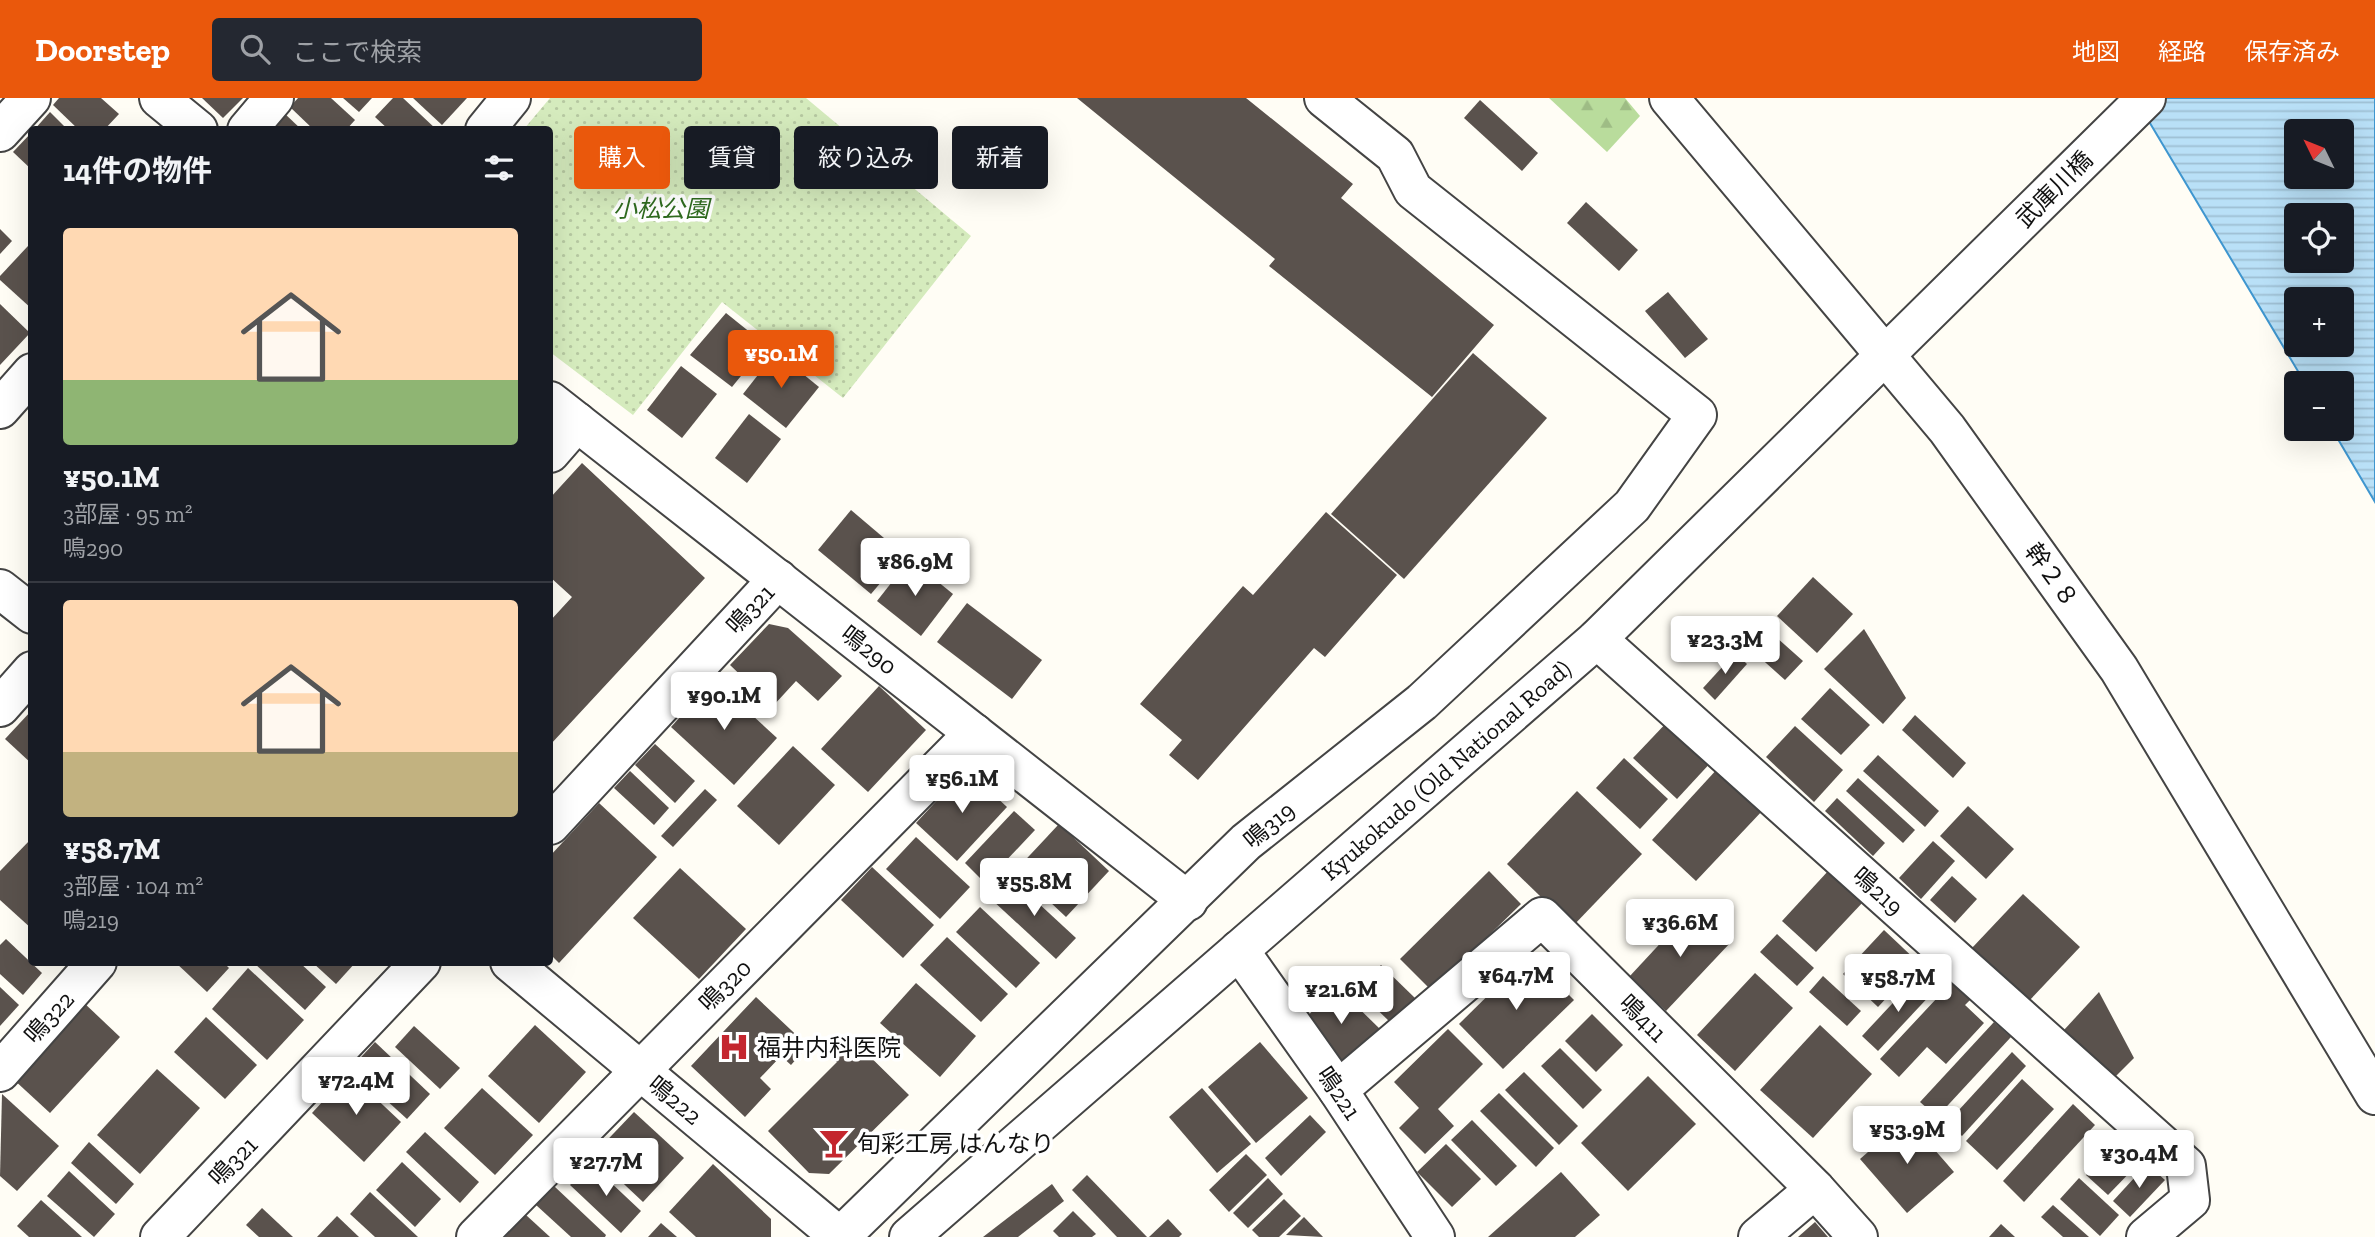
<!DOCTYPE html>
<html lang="ja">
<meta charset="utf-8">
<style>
body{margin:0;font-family:"Zilla Slab","Noto Sans JP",serif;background:#242831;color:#f1f3f6;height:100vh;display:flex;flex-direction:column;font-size:26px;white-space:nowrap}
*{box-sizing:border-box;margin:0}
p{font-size:23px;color:#9ea1a6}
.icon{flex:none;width:38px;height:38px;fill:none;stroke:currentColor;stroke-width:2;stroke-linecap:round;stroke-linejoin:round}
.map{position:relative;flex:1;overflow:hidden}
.panel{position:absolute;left:28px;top:28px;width:525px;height:840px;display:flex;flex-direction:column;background:#171b24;border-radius:7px;box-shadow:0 7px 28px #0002}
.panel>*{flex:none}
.banner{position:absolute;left:574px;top:28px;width:665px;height:63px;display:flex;gap:14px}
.needle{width:46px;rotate:313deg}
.buttons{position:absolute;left:2284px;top:21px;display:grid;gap:14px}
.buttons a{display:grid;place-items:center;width:70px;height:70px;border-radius:7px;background:#171b24;box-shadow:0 7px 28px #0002;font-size:35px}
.price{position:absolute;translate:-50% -60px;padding:0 16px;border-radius:7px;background:#fff;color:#222;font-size:23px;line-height:46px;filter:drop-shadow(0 2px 4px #0008)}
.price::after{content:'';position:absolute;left:50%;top:42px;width:21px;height:16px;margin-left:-10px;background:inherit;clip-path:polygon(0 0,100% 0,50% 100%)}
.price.current{background:#ea580c;color:#fff}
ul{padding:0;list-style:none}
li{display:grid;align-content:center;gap:14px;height:371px;padding:0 35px}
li+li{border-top:2px solid #363941}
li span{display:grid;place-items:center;height:217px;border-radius:7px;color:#555}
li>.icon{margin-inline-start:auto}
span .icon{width:126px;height:126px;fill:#fffc;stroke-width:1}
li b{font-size:30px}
h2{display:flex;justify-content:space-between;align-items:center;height:84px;padding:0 35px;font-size:30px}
.chip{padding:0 24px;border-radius:7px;background:#171b24;box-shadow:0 7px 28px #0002;font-size:24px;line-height:63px}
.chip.current{background:#ea580c;color:#fff}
header{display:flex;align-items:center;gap:42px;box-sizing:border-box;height:98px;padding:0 35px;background:#ea580c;color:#fff}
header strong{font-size:33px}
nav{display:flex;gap:38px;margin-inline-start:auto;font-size:24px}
.search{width:490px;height:63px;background:#242831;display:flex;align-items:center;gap:18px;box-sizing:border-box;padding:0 24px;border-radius:7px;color:#9ea1a6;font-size:26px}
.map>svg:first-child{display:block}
.grass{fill:url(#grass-dots)}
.forest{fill:url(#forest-firs)}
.water{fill:url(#water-rules);stroke:#3f96cf;stroke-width:2;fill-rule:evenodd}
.building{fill:#5a524d}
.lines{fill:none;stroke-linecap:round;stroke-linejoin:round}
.minor-casing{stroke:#444;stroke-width:42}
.tertiary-casing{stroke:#444;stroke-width:42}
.minor{stroke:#fff;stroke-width:38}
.tertiary{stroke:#fff;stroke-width:38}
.labels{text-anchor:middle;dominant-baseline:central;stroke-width:7;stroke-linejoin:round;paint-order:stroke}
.street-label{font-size:24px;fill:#111;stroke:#fff}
.park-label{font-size:24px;font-style:italic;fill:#2f6b1f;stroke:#fff}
.poi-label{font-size:24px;fill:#111;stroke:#fff;text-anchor:start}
</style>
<header>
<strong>Doorstep</strong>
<div class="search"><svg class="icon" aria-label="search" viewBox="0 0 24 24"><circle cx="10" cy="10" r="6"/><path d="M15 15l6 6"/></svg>ここで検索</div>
<nav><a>地図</a><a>経路</a><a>保存済み</a></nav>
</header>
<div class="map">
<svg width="2375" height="1139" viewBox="0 0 2375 1139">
<defs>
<pattern id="grass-dots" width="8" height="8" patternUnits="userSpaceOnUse" patternTransform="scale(1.75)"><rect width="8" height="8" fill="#d5ebbd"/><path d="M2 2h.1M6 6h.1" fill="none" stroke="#b6c8a1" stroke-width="1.8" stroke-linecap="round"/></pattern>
<pattern id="forest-firs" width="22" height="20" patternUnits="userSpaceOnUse" patternTransform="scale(1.75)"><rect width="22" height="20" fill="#b9dc9c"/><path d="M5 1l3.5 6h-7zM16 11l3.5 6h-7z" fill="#9ebc85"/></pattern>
<pattern id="water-rules" width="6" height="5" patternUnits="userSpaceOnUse" patternTransform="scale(1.75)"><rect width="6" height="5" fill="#b9e0f7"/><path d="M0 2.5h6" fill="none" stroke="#9ebfd3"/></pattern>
</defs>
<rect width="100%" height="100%" fill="#fffdf5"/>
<polygon class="grass" points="550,0 806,0 971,138 843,300 722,204 633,317 550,254 550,32 524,31"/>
<polygon class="forest" points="1549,0 1625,0 1640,18 1607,54"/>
<path class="water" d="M2135,0H2375V404L2332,331H2342V285H2305ZM2296,33H2342V79H2296ZM2296,117H2342V163H2296ZM2296,201H2342V247H2296Z"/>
<g class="building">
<polygon points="59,0 101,0 119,16 104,32 79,32 53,7"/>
<polygon points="202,0 243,0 223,20"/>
<polygon points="298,0 331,0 355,22 346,32 314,32 290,9"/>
<polygon points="343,0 372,0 359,14"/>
<polygon points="393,0 403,0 437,32 389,32 375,19"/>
<polygon points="413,0 467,0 442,27"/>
<polygon points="1077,0 1246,0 1353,86 1341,100 1494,227 1432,299 1269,168 1275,161"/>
<polygon points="1480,2 1538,55 1522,73 1464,20"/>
<polygon points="50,14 68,32 34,32"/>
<polygon points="284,15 302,32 269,32"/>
<polygon points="32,34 32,72 13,54"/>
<polygon points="1586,104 1638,152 1619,173 1567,125"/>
<polygon points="0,131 12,143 0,156"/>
<polygon points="28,148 32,151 32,211 0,182 0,178"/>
<polygon points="1668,194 1708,241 1685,260 1645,213"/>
<polygon points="0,206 30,235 0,267"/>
<polygon points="726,215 766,247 732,289 690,257"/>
<polygon points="776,254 819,289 786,330 743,296"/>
<polygon points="1473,255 1547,320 1404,481 1331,416"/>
<polygon points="681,268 717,296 682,340 647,312"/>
<polygon points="749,316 781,341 747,385 715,360"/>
<polygon points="582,365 705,480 550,647 550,523 572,499 550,479 550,400"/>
<polygon points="851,412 904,457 871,496 818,452"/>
<polygon points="1326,414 1397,477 1325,559 1314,550 1198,682 1169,657 1182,642 1140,606 1243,488 1253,497"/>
<polygon points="910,461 953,496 921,538 877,503"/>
<polygon points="1813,479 1853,516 1817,555 1777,518"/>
<polygon points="967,505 1042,562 1012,601 937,544"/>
<polygon points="769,526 788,530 842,578 818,603 796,583 773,608 730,567"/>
<polygon points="1765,529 1803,563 1785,582 1747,548"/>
<polygon points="1864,531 1906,600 1883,626 1824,571"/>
<polygon points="1735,555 1747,566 1715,602 1703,590"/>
<polygon points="714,582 777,640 734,687 671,629"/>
<polygon points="879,588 926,632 868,694 821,651"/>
<polygon points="1830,590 1870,627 1841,657 1801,621"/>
<polygon points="32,612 32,666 5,641"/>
<polygon points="1915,617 1966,665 1953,680 1902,632"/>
<polygon points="1670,621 1714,661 1677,701 1633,660"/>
<polygon points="1795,628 1843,672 1814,704 1766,659"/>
<polygon points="655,646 695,683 675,705 635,667"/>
<polygon points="793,648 835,687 779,747 737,708"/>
<polygon points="1878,657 1939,713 1925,729 1863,673"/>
<polygon points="1624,660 1668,701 1640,731 1596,690"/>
<polygon points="1719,669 1764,711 1696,783 1652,742"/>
<polygon points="966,671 1007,709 957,763 916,725"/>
<polygon points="630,673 669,710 654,727 614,690"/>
<polygon points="1858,680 1915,732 1903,745 1846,693"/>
<polygon points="705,691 717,702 673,749 661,738"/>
<polygon points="1577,693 1642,756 1572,829 1507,766"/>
<polygon points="1837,700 1885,745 1873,758 1825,713"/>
<polygon points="599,705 657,759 559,865 550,856 550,758"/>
<polygon points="1968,708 2014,751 1986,781 1940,738"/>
<polygon points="1014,713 1035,732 985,785 965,765"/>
<polygon points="1059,726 1109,773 1066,819 1016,772"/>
<polygon points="916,739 970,789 940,821 886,771"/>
<polygon points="32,740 32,831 0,802 0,773"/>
<polygon points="1933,743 1955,763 1921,801 1899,780"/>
<polygon points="872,769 934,827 903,860 841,802"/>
<polygon points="680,770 746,831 699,881 633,820"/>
<polygon points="1829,772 1864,803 1816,854 1782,823"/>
<polygon points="1489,773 1521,806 1432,893 1400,861"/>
<polygon points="1952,778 1977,801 1955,825 1930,802"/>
<polygon points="1011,780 1076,840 1056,861 991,801"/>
<polygon points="2023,796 2080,849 2028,904 1971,851"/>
<polygon points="980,809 1040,865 1016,890 956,834"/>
<polygon points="1694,809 1731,844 1666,913 1629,879"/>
<polygon points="1884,832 1919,865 1878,909 1843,876"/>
<polygon points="1777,836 1814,870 1797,888 1760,854"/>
<polygon points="947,839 1008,896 981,924 920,867"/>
<polygon points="6,841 42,875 23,897 0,876 0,847"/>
<polygon points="1529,857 1574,902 1503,971 1459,926"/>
<polygon points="175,864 223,864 229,870 207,894"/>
<polygon points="253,864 299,864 326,889 305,912"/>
<polygon points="312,864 356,864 336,886"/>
<polygon points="1381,867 1416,901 1392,926 1357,892"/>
<polygon points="248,870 304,922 267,962 212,911"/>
<polygon points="1755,875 1793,910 1735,973 1697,937"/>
<polygon points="1823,878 1861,913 1847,928 1809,894"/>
<polygon points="1918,878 1934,893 1878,953 1862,938"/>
<polygon points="1952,884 1971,901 1965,907 1984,925 1946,966 1927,949 1899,979 1880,961"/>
<polygon points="916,885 976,938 940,979 880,925"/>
<polygon points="1336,888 1381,932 1347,967 1302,924"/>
<polygon points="0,889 19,907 0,928"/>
<polygon points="2099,894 2134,960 2115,979 2064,932"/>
<polygon points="756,899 808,948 791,967 781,958 760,980 771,991 745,1019 691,968"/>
<polygon points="82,903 120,939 50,1015 12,980"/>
<polygon points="1592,916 1623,947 1596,974 1565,943"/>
<polygon points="206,919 257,967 225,1001 174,954"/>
<polygon points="1994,924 2011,939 1937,1019 1920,1004"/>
<polygon points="535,927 586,974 539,1025 488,978"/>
<polygon points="1820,927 1872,976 1813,1040 1760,992"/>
<polygon points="414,928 460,970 440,991 395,949"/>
<polygon points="1448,931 1483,966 1438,1011 1454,1028 1425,1056 1399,1030 1419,1010 1394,984"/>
<polygon points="849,938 909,997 829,1076 809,1075 768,1033 837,964 830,958"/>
<polygon points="375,944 430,996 407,1021 351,970"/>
<polygon points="1260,944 1308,1000 1256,1045 1208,989"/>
<polygon points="1560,950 1602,992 1583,1011 1541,968"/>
<polygon points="2012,954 2026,968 1962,1038 1947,1025"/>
<polygon points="157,971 200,1010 140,1076 97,1037"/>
<polygon points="1524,974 1578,1028 1559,1047 1505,992"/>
<polygon points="349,975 401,1024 364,1064 312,1015"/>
<polygon points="1648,978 1696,1026 1628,1093 1581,1045"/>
<polygon points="2022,981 2054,1011 1997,1072 1966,1043"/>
<polygon points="482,990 533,1037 495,1077 444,1030"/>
<polygon points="1202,990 1251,1046 1217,1075 1169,1019"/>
<polygon points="1499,995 1554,1050 1536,1069 1480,1013"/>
<polygon points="2,996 59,1048 17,1093 0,1078"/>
<polygon points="2073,1006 2095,1027 2024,1104 2003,1083"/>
<polygon points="634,1014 684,1060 643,1104 593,1057"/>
<polygon points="1310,1017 1326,1034 1281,1078 1265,1060"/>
<polygon points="1907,1020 1954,1074 1907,1115 1860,1061"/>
<polygon points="1472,1022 1517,1068 1496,1088 1451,1042"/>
<polygon points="425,1034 479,1084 460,1105 406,1054"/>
<polygon points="2116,1043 2139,1065 2108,1097 2086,1077"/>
<polygon points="89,1044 134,1086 116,1106 71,1065"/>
<polygon points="1446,1046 1481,1081 1452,1109 1417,1074"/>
<polygon points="1246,1056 1267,1077 1229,1114 1209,1092"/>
<polygon points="402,1064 441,1101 415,1129 376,1092"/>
<polygon points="590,1065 641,1113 621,1135 570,1087"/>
<polygon points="713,1066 771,1121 771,1139 696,1139 669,1114"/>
<polygon points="2147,1066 2165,1082 2130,1119 2113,1103"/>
<polygon points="69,1073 115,1116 94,1139 47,1098"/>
<polygon points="1561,1074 1600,1117 1575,1139 1488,1139"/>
<polygon points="1087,1077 1147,1139 1117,1139 1072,1092"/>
<polygon points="1268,1080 1283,1096 1248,1130 1233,1115"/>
<polygon points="2079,1080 2119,1117 2100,1138 2060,1101"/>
<polygon points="1052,1086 1064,1103 1018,1139 983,1139"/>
<polygon points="554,1088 606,1137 605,1139 571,1139 536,1107"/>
<polygon points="370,1094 418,1139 375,1139 350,1116"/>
<polygon points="1284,1101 1301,1118 1279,1139 1259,1139 1252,1132"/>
<polygon points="41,1102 82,1139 29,1139 17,1128"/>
<polygon points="2053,1107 2089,1139 2063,1139 2041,1119"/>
<polygon points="262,1110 293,1139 259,1139 246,1127"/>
<polygon points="1073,1113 1096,1136 1092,1139 1059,1139 1053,1133"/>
<polygon points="526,1117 550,1139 505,1139"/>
<polygon points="337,1118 359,1139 317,1139"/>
<polygon points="1304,1119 1323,1139 1286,1137"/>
<polygon points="1168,1121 1182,1136 1179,1139 1149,1139"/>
<polygon points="1815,1124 1828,1139 1798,1139"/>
<polygon points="661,1125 677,1139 648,1139"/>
<polygon points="2001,1126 2015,1139 1989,1139"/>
</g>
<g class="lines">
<g class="minor-casing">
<g id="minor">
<polyline points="159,0 198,32"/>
<polyline points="247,32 274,0"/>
<polyline points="485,32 511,0"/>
<polyline points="0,34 31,0"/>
<polyline points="550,303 1188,803"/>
<polyline points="0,311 32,275"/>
<polyline points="550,355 577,324"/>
<polyline points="0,491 32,516"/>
<polyline points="1597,541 2186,1068 2190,1102 2146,1139"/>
<polyline points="0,609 32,573"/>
<polyline points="550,727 778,481"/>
<polyline points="1239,852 1338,992 1435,1139"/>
<polyline points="510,864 840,1139"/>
<polyline points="0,974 97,864"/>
<polyline points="1338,992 1542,819 1815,1091 1858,1139"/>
<polyline points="160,1139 421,864"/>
<polyline points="476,1139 974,635"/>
<polyline points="840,1139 1246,744 1422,604 1632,408 1697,317 1413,92 1395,57 1324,0"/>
<polyline points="1758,1139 1815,1091"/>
</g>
</g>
<g class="tertiary-casing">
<g id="tertiary">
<polyline points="1669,0 1947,331 2119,571 2375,997"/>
<polyline points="909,1139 1597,541 2146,0"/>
</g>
</g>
<use href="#minor" class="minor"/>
<use href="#tertiary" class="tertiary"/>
</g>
<defs>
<g id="hospital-bare" transform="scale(2.415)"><path d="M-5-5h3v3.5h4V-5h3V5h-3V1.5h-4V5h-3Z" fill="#c4262e" stroke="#fff" stroke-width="2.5" paint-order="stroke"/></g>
<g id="bar-bare" transform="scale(2.415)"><path d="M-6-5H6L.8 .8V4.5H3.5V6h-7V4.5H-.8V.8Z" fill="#c4262e" stroke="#fff" stroke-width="2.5" paint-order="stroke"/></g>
</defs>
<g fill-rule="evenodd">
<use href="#hospital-bare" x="734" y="949"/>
<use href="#bar-bare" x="834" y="1045"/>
</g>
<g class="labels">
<g class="street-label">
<text transform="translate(2054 91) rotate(-45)">武庫川橋</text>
<text transform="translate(2052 477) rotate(54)">幹２８</text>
<text transform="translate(750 511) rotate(-47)">鳴321</text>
<text transform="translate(869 552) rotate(38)">鳴290</text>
<text transform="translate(1446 672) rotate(-41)">Kyukokudo (Old National Road)</text>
<text transform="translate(1269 727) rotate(-40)">鳴319</text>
<text transform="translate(1878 793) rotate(42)">鳴219</text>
<text transform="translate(725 887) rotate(-45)">鳴320</text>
<text transform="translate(49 919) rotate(-48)">鳴322</text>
<text transform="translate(1643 920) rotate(45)">鳴411</text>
<text transform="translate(1339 995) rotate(56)">鳴221</text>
<text transform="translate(675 1002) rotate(40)">鳴222</text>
<text transform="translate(233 1063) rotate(-46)">鳴321</text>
</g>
<g class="park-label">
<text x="661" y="110">小松公園</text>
</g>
<g class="poi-label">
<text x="757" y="949">福井内科医院</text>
<text x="857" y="1045">旬彩工房 はんなり</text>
</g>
</g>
</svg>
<div class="buttons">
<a><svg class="needle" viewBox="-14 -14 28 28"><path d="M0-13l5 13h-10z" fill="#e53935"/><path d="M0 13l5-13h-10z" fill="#9ea1a6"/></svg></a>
<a><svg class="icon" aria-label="locate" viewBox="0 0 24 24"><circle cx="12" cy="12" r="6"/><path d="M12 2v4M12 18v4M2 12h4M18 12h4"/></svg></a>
<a>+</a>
<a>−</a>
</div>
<b class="price current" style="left:781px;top:292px">¥50.1M</b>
<b class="price" style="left:915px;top:500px">¥86.9M</b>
<b class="price" style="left:1725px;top:578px">¥23.3M</b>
<b class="price" style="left:724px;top:634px">¥90.1M</b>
<b class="price" style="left:962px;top:717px">¥56.1M</b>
<b class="price" style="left:1034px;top:820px">¥55.8M</b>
<b class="price" style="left:1680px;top:861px">¥36.6M</b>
<b class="price" style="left:1516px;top:914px">¥64.7M</b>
<b class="price" style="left:1898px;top:916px">¥58.7M</b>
<b class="price" style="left:1341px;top:928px">¥21.6M</b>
<b class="price" style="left:356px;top:1019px">¥72.4M</b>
<b class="price" style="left:1907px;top:1068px">¥53.9M</b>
<b class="price" style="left:2139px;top:1092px">¥30.4M</b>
<b class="price" style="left:606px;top:1100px">¥27.7M</b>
<div class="banner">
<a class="chip current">購入</a>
<a class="chip">賃貸</a>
<a class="chip">絞り込み</a>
<a class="chip">新着</a>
</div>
<section class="panel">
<h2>14件の物件<svg class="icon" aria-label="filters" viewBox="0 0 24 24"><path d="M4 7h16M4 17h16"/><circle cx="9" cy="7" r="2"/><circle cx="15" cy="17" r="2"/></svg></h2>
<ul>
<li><span style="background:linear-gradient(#ffd9b3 70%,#8fb573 0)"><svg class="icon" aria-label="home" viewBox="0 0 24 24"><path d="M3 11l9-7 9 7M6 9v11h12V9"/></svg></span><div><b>¥50.1M</b><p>3部屋 · 95 m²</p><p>鳴290</p></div></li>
<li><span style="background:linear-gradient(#ffd9b3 70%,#c2b280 0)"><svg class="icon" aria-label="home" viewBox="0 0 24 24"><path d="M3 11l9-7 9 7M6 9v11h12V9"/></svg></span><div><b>¥58.7M</b><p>3部屋 · 104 m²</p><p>鳴219</p></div></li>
</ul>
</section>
</div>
